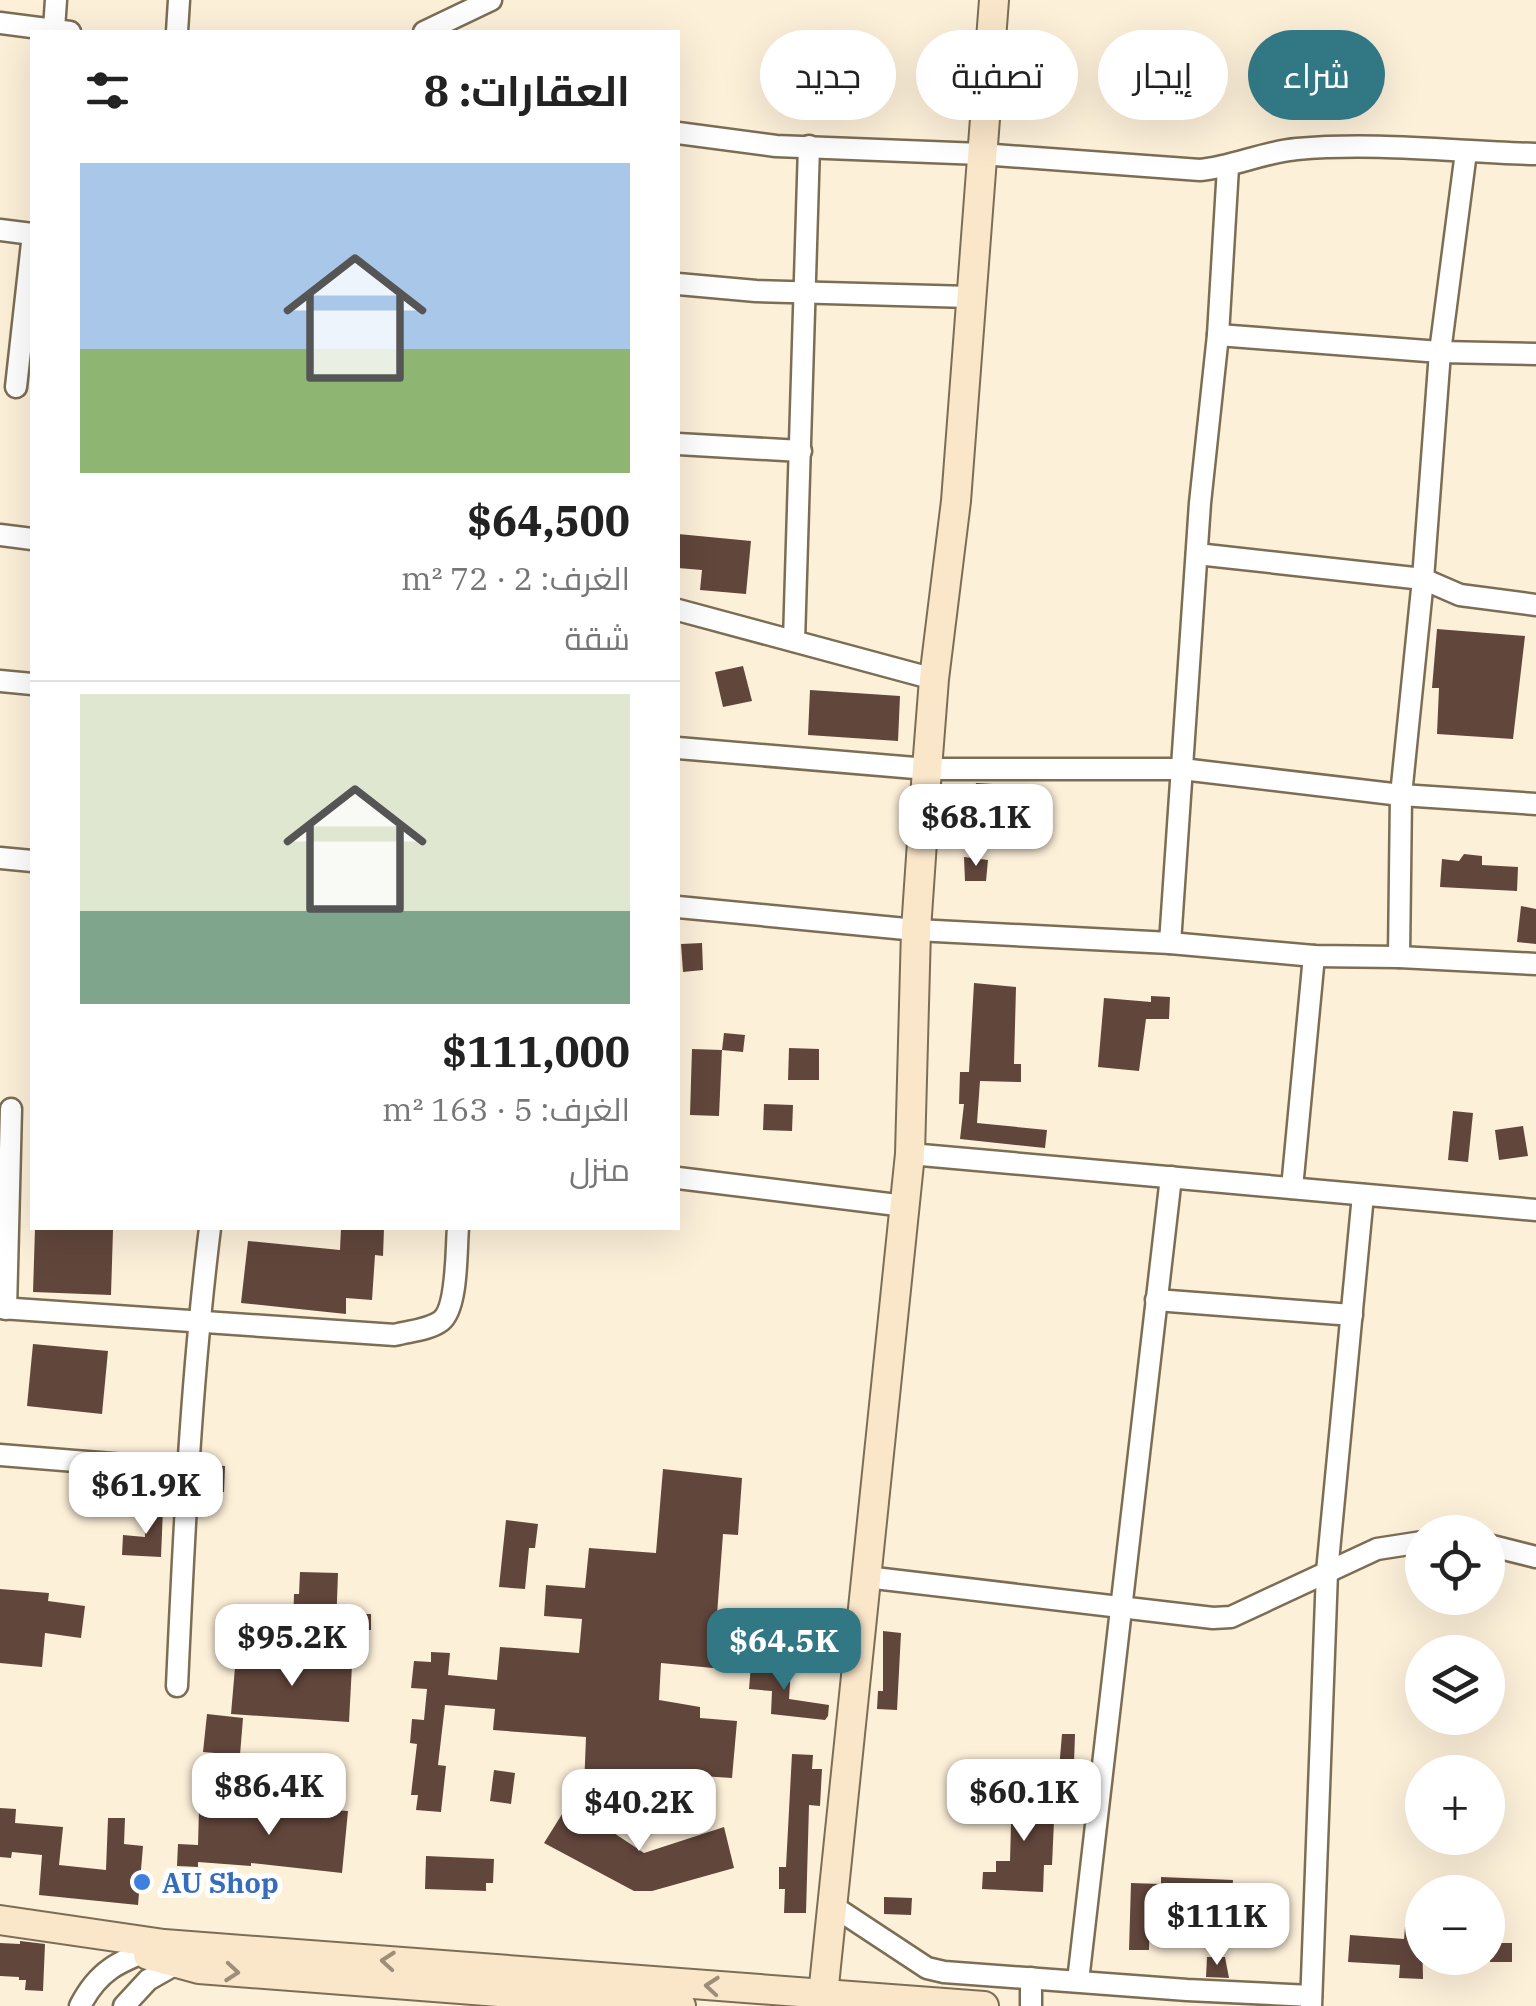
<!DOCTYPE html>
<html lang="ar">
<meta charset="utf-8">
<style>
body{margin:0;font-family:"IBM Plex Serif",Cairo,serif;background:#f2f2f2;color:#222;direction:rtl;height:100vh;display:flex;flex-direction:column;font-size:38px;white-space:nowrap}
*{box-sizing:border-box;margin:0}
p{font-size:32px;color:#767676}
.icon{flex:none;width:55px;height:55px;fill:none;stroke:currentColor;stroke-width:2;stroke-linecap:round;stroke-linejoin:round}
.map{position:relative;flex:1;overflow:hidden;direction:ltr}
.side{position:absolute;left:30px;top:30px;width:650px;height:1200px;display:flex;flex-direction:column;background:#fff;border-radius:0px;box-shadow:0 10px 40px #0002;direction:rtl}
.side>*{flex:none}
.top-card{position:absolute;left:710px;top:30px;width:675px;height:90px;direction:rtl;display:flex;gap:20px}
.tools{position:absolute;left:1405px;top:1515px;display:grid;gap:20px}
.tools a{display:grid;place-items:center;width:100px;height:100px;border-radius:50%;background:#fff;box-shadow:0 10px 40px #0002;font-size:50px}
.price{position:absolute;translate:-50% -85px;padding:0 22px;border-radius:20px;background:#fff;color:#222;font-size:32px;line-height:65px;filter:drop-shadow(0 2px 5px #0008)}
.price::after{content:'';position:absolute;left:50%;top:60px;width:30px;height:22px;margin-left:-15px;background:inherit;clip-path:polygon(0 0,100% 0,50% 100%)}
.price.current{background:#327884;color:#fff}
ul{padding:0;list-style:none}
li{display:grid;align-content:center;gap:20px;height:530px;padding:0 50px}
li+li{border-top:2px solid #e0e0e0}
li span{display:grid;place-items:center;height:310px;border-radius:0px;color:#555}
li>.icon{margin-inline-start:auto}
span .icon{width:180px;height:180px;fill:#fffc;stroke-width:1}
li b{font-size:42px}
h2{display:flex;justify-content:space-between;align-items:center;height:120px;padding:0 50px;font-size:42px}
.chip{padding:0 35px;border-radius:45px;background:#fff;box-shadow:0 10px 40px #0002;font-size:35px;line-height:90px}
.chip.current{background:#327884;color:#fff}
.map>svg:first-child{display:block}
.building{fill:#61463b}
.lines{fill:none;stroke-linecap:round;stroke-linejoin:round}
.street-casing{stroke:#7c6e55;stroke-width:25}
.secondary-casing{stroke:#7c6e55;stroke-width:32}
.street{stroke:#fff;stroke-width:20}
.secondary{stroke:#fae6c9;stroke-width:28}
.oneway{stroke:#9c8e79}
.shop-dot{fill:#3f7fe0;stroke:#fff;stroke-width:4}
.labels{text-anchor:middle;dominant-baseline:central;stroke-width:10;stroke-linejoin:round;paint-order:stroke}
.shop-label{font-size:28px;font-weight:bold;fill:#366cbe;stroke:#fff;text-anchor:start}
</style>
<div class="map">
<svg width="1536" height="2006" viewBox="0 0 1536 2006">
<rect width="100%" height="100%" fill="#fdf0d9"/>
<g class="building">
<polygon points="678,534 751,541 746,594 700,590 702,570 678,568"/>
<polygon points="1437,629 1525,636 1513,739 1437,734 1439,688 1432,688"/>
<polygon points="743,666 752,701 723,707 715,672"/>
<polygon points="810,690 900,696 898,741 808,735"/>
<polygon points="976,783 993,784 988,810 971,808"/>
<polygon points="1464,854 1482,856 1482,865 1518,867 1517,891 1440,887 1442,859 1459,861"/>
<polygon points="964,857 988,860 986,881 965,881"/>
<polygon points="1521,906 1536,909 1536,944 1517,942"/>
<polygon points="702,943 703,970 683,972 681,944"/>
<polygon points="974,983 1016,987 1014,1064 1021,1064 1021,1082 980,1081 977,1123 1047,1130 1045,1148 960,1139 964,1104 959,1104 960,1072 969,1072"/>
<polygon points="1151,996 1170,997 1169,1019 1146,1019 1139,1071 1098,1067 1104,998 1151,1002"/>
<polygon points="724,1033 745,1035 743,1052 722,1050"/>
<polygon points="789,1048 819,1049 819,1080 788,1080"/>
<polygon points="692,1049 722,1050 719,1116 690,1115"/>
<polygon points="764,1104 793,1105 792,1131 763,1130"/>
<polygon points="1453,1111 1473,1113 1468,1162 1448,1160"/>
<polygon points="1523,1126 1528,1156 1499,1160 1495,1130"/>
<polygon points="35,1228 113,1230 111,1295 33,1292"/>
<polygon points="341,1228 384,1228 383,1256 375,1255 372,1300 346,1298 346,1314 241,1303 248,1241 340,1250"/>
<polygon points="33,1344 108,1351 102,1414 27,1406"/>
<polygon points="205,1465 225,1466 224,1492 204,1492"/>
<polygon points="663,1469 742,1478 738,1535 723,1534 713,1668 661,1663 659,1700 700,1707 700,1718 737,1721 732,1778 701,1776 699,1800 584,1788 586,1737 493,1730 495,1709 445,1705 438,1765 446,1766 441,1812 416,1810 418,1795 411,1795 417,1744 410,1743 412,1719 424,1720 427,1689 411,1688 414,1661 431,1662 431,1652 450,1653 448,1675 497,1680 500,1647 579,1653 582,1619 544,1616 546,1585 585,1588 589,1548 656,1553"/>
<polygon points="163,1509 161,1557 122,1555 123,1535 145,1537 144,1510"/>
<polygon points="506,1520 538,1524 535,1548 529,1548 525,1589 499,1587"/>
<polygon points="300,1572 338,1573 336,1628 293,1627 294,1594 299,1594"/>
<polygon points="0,1589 49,1593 48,1601 85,1606 81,1638 45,1633 42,1667 0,1663"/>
<rect x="341" y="1614" width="30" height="16"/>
<polygon points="883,1631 901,1633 897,1710 877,1709 878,1691 883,1691"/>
<polygon points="236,1656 352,1665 349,1722 231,1714"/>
<polygon points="751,1665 791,1668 789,1699 829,1705 828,1716 825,1720 771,1714 772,1691 749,1689"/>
<polygon points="207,1714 243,1718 240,1755 203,1752"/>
<polygon points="1062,1734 1075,1734 1073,1793 1041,1793 1043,1769 1059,1769"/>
<polygon points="792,1754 813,1755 812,1769 822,1769 820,1806 809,1805 806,1913 784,1913 785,1889 779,1889 779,1867 786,1867"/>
<polygon points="494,1770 515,1773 511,1804 490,1801"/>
<polygon points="1003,1796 1055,1799 1052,1865 1044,1865 1043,1892 982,1889 983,1872 996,1872 996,1861 1010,1861 1011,1824 992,1822 993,1805 1003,1805"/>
<polygon points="569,1803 644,1853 724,1827 734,1868 652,1891 634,1891 544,1843"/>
<polygon points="224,1804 348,1811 342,1873 251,1863 251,1866 198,1862 198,1867 177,1866 178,1844 198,1845 199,1809 224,1809"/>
<polygon points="0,1808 16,1809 15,1823 63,1827 59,1865 106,1870 108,1818 125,1818 124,1844 143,1846 138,1905 39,1895 42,1855 12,1852 11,1858 0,1857"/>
<polygon points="426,1856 494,1859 493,1883 486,1883 486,1891 425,1889"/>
<polygon points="1161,1877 1233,1880 1232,1894 1250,1895 1249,1910 1150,1904 1149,1950 1129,1950 1131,1883 1161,1884"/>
<polygon points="884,1897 912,1898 911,1915 884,1914"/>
<polygon points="1405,1927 1422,1929 1423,1979 1399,1978 1400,1965 1348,1962 1350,1935 1404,1939"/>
<polygon points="20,1941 45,1944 43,1991 25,1990 26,1980 19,1980 19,1977 0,1976 0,1943 20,1944"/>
<rect x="1490" y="1943" width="22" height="19"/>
<polygon points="1207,1957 1225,1957 1229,1978 1206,1977"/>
</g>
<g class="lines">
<g class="street-casing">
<g id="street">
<polyline points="0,23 70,32"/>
<polyline points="54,29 56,0"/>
<polyline points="177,32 179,0"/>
<polyline points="424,32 491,0"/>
<path d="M678,133L776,146L981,154L1200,170C1233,167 1263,152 1297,149C1377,142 1457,152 1536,154"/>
<polyline points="0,230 32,234"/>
<polyline points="678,284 756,291 970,297"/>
<polyline points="1218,335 1440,352 1536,354"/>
<polyline points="16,387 32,243"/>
<polyline points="678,444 801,451"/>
<polyline points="0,535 32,539"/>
<polyline points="1197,554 1423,579 1460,595 1536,605"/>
<polyline points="678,610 934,679"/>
<polyline points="794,641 809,146"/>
<polyline points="0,681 32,684"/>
<polyline points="678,748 927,769 1182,769 1401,795 1536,804"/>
<polyline points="0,858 32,861"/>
<polyline points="678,907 916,930 1170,943 1314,956 1399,957 1536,964"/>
<polyline points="1170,943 1200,503 1218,335 1228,167"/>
<polyline points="1399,957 1401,795 1423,579 1440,352 1466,152"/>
<polyline points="910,1154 1536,1210"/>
<polyline points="678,1178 905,1206"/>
<polyline points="1292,1188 1314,956"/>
<polyline points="1156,1300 1352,1315"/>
<path d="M0,1308L395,1335C409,1331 429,1330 441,1321C458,1308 456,1249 458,1228"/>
<polyline points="6,1309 11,1109"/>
<polyline points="0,1455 187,1470"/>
<polyline points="1488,1545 1536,1557"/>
<polyline points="866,1577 1213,1618 1231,1617 1377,1549 1422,1542"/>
<path d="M177,1686C184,1532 191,1380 210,1228"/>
<polyline points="833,1906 927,1968 944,1972 1187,1990 1311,1996"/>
<polyline points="1031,1978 1031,2006"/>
<polyline points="1078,1981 1171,1177"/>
<path d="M80,2006C99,1969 119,1962 157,1947"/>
<polyline points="124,2006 148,1980 185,1959"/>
<polyline points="1311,2006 1327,1572 1363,1195"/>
</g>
</g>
<g class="secondary-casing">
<g id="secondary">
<polyline points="0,1920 164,1944 984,2006"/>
<polyline points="148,1955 199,1969 681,2006"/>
<polyline points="823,1995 910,1154 916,930 927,769 934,679 956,501 994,0"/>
</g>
</g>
<use href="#street" class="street"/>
<use href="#secondary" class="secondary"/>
</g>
<defs><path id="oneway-chevron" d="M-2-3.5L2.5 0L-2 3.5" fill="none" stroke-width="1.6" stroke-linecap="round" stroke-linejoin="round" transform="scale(2.5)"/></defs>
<g class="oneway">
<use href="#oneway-chevron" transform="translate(388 1961) rotate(-175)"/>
<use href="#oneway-chevron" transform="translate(232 1972) rotate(5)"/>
<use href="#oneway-chevron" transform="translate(712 1986) rotate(-175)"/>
</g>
<circle class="shop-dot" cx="142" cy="1882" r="10"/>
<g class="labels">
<g class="shop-label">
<text x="162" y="1882">AU Shop</text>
</g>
</g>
</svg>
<div class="tools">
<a><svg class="icon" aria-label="locate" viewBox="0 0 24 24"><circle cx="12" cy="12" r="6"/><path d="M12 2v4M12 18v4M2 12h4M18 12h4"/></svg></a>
<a><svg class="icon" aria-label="layers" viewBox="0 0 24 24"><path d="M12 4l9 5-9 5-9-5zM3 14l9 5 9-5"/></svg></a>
<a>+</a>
<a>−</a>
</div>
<b class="price" style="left:976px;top:869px">$68.1K</b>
<b class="price" style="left:146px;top:1537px">$61.9K</b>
<b class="price" style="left:292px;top:1689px">$95.2K</b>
<b class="price current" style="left:784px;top:1693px">$64.5K</b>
<b class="price" style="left:269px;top:1838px">$86.4K</b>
<b class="price" style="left:1024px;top:1844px">$60.1K</b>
<b class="price" style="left:639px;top:1854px">$40.2K</b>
<b class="price" style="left:1217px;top:1968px">$111K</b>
<div class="top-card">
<a class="chip current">شراء</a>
<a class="chip">إيجار</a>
<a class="chip">تصفية</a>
<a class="chip">جديد</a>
</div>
<section class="side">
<h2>العقارات: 8<svg class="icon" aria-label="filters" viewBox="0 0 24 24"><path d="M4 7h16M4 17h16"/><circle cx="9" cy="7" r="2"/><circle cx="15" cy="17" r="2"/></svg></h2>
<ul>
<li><span style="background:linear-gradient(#a9c7e8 60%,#8fb573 0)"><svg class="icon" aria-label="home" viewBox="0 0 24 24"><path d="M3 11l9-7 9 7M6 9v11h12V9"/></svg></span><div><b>$64,500</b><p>الغرف: 2 · 72 m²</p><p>شقة</p></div></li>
<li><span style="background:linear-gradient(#dfe7d0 70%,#7fa58c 0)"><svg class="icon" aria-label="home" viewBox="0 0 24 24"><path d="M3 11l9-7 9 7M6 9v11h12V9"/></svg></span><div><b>$111,000</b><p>الغرف: 5 · 163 m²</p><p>منزل</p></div></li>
</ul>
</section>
</div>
